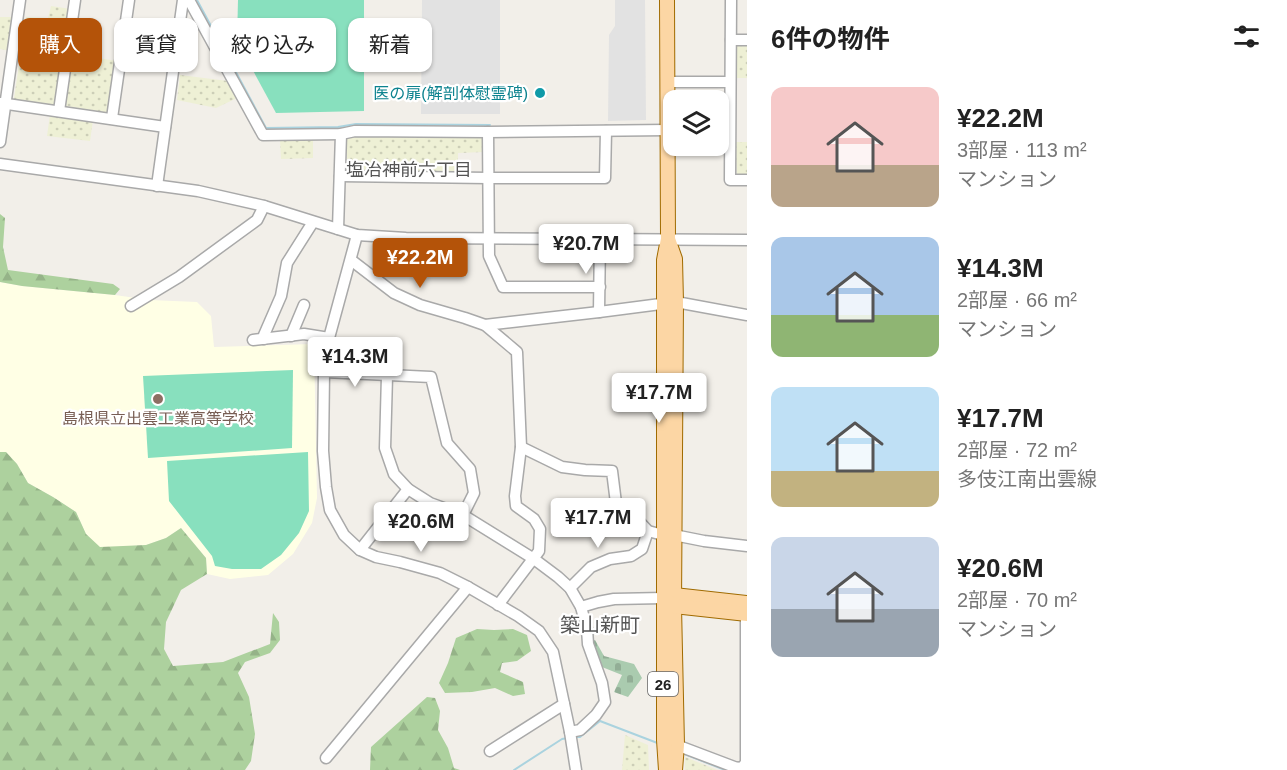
<!DOCTYPE html>
<html lang="ja">
<meta charset="utf-8">
<style>
body{margin:0;font-family:Helvetica,"Noto Sans JP",sans-serif;background:#f2f2f2;color:#222;height:100vh;display:flex;flex-direction:column;font-size:22px;white-space:nowrap}
*{box-sizing:border-box;margin:0}
p{font-size:20px;color:#767676}
.icon{flex:none;width:33px;height:33px;fill:none;stroke:currentColor;stroke-width:2;stroke-linecap:round;stroke-linejoin:round}
.map{position:relative;flex:1;overflow:hidden}
.panel{display:flex;flex-direction:column;background:#fff;width:540px}
.panel>*{flex:none}
.guide{position:absolute;left:18px;top:18px;width:570px;height:54px;display:flex;gap:12px}
.controls{position:absolute;left:663px;top:90px;display:grid;gap:12px}
.controls a{display:grid;place-items:center;width:66px;height:66px;border-radius:12px;background:#fff;box-shadow:0 2px 4px #0004;font-size:30px}
.price{position:absolute;translate:-50% -51px;padding:0 14px;border-radius:6px;background:#fff;color:#222;font-size:20px;line-height:39px;filter:drop-shadow(0 2px 3px #0008)}
.price::after{content:'';position:absolute;left:50%;top:36px;width:18px;height:14px;margin-left:-9px;background:inherit;clip-path:polygon(0 0,100% 0,50% 100%)}
.price.selected{background:#b45309;color:#fff}
ul{padding:0;list-style:none}
li{display:flex;align-items:center;gap:18px;height:150px;padding:0 24px}
li span{display:grid;place-items:center;flex:none;width:168px;height:120px;border-radius:12px;color:#555}
li>.icon{margin-inline-start:auto}
span .icon{width:72px;height:72px;fill:#fffc;stroke-width:1}
li b{font-size:26px}
h2{display:flex;justify-content:space-between;align-items:center;height:72px;padding:0 24px;font-size:26px}
.pill{padding:0 21px;border-radius:12px;background:#fff;box-shadow:0 2px 4px #0004;font-size:21px;line-height:54px}
.pill.selected{background:#b45309;color:#fff}
main{display:flex;flex:1;min-height:0}
.map>svg:first-child{display:block}
.education{fill:#ffffe5}
.farmland{fill:url(#farmland-dots)}
.forest{fill:url(#forest-firs)}
.cemetery{fill:url(#cemetery-stones)}
.pitch{fill:#88e0be}
.parking{fill:#e2e2e2}
.lines{fill:none;stroke-linecap:round;stroke-linejoin:round}
.stream{stroke:#aad3df;stroke-width:2}
.minor-casing{stroke:#a9a9a9;stroke-width:13}
.major-casing{stroke:#a06b00;stroke-width:16}
.minor{stroke:#fff;stroke-width:10}
.major{stroke:#fcd6a4;stroke-width:14}
.culture-dot{fill:#0f9aa8;stroke:#fff;stroke-width:2}
.education-dot{fill:#8d6e63;stroke:#fff;stroke-width:2}
.labels{text-anchor:middle;dominant-baseline:central;stroke-width:4.5;stroke-linejoin:round;paint-order:stroke}
.shield{fill:#fff;stroke:#646464;stroke-width:1.5}
.shield-label{font-size:15px;font-weight:bold;fill:#222}
.culture-label{font-size:16px;fill:#0d838f;stroke:#fff;text-anchor:end}
.education-label{font-size:16px;fill:#785e54;stroke:#fff}
.neighbourhood-label{font-size:18px;fill:#555;stroke:#fff}
.quarter-label{font-size:20px;fill:#555;stroke:#fff}
</style>
<main>
<div class="map">
<svg width="747" height="770" viewBox="0 0 747 770">
<defs>
<pattern id="farmland-dots" width="8" height="8" patternUnits="userSpaceOnUse" patternTransform="scale(1.5)"><rect width="8" height="8" fill="#eef0d5"/><path d="M2 2h.1M6 6h.1" fill="none" stroke="#ccceb7" stroke-width="1.8" stroke-linecap="round"/></pattern>
<pattern id="forest-firs" width="22" height="20" patternUnits="userSpaceOnUse" patternTransform="scale(1.5)"><rect width="22" height="20" fill="#add19e"/><path d="M5 1l3.5 6h-7zM16 11l3.5 6h-7z" fill="#95b388"/></pattern>
<pattern id="cemetery-stones" width="16" height="16" patternUnits="userSpaceOnUse" patternTransform="scale(1.5)"><rect width="16" height="16" fill="#aacbaf"/><path d="M2 7V4a2 2 0 0 1 4 0v3zM10 15v-3a2 2 0 0 1 4 0v3z" fill="#92ae96"/></pattern>
</defs>
<rect width="100%" height="100%" fill="#f2efe9"/>
<polygon class="education" points="0,282 22,286 115,295 150,300 197,302 211,316 214,347 314,344 317,498 312,523 293,554 268,575 230,579 207,574 206,558 181,528 166,538 146,545 100,548 86,534 76,512 53,497 28,483 17,464 6,452 0,452"/>
<g class="farmland">
<polygon points="51,6 71,9 55,105 14,99 26,17 48,18"/>
<polygon points="0,17 15,17 10,51 0,49"/>
<polygon points="736,44 747,45 747,78 737,78"/>
<polygon points="73,54 117,61 110,113 66,106"/>
<polygon points="180,75 228,81 237,98 216,108 177,100"/>
<polygon points="50,115 93,120 90,141 47,136"/>
<polygon points="354,136 484,138 483,152 458,153 458,173 348,172 346,140"/>
<polygon points="313,138 313,158 281,159 280,140"/>
<polygon points="735,142 747,142 747,176 737,175"/>
<polygon points="625,735 648,745 649,770 622,770"/>
<polygon points="685,757 717,770 685,770"/>
</g>
<g class="forest">
<polygon points="0,214 5,218 3,247 8,270 113,284 120,289 115,295 22,286 0,282"/>
<polygon points="0,452 6,452 17,464 28,483 53,497 76,512 86,534 100,547 146,545 166,538 181,528 206,558 207,574 181,590 166,622 164,649 173,666 223,662 270,644 273,613 279,622 280,640 270,653 245,662 238,673 249,697 255,734 251,761 245,770 0,770"/>
<polygon points="477,629 494,630 513,629 527,635 531,651 517,661 502,663 500,672 523,682 525,694 513,696 495,688 472,692 445,693 439,683 448,663 456,638"/>
<polygon points="427,697 435,698 440,711 438,730 448,748 454,768 460,770 370,770 371,747"/>
</g>
<polygon class="cemetery" points="595,640 604,656 634,664 642,678 628,697 614,692 622,675 602,667 591,642"/>
<g class="pitch">
<polygon points="238,0 364,0 364,111 276,113 237,41"/>
<polygon points="293,370 292,448 148,458 143,376"/>
<polygon points="308,452 309,511 299,533 281,555 261,569 232,569 215,566 212,556 169,501 167,461"/>
</g>
<g class="parking">
<polygon points="422,0 500,0 500,114 421,114"/>
<polygon points="615,0 645,0 646,120 608,121 609,35 615,26"/>
</g>
<g class="lines">
<g class="stream">
<polyline points="197,0 266,128 338,127 356,124 490,125"/>
<polyline points="573,737 580,737 600,721 660,744"/>
<polyline points="682,753 725,770"/>
<polyline points="514,770 562,739 568,738"/>
</g>
<g class="minor-casing">
<g id="minor">
<polyline points="189,0 263,135 341,134 355,131 488,132 668,130"/>
<polyline points="731,0 730,180 747,180"/>
<polyline points="731,40 747,40"/>
<polyline points="668,82 730,82"/>
<polyline points="0,103 165,127"/>
<polyline points="59,111 75,0"/>
<polyline points="112,118 129,0"/>
<polyline points="488,132 489,256 503,287 600,287"/>
<polyline points="0,142 20,0"/>
<polyline points="0,164 198,191 264,206 357,235 406,238 747,240"/>
<polyline points="340,176 488,178 605,178 606,131"/>
<polyline points="157,186 183,0"/>
<polyline points="338,229 341,134"/>
<polyline points="357,235 329,338 324,372 323,451 326,487 330,510 344,535 360,550 376,557 400,562 440,573 468,587 518,616 539,631 553,652 570,732 576,770"/>
<polyline points="351,260 394,293 420,305 465,318 485,325 517,352 521,447 515,496 516,506 534,519 540,529 539,551 498,605"/>
<polyline points="131,306 179,277 257,220 264,206"/>
<polyline points="599,312 600,238"/>
<polyline points="485,325 599,312 676,302 747,315"/>
<polyline points="291,336 304,305"/>
<polyline points="264,339 264,335 281,296 287,263 313,222"/>
<polyline points="253,340 304,334 329,338"/>
<polyline points="324,372 431,377 447,443 470,469 474,493 463,515"/>
<polyline points="387,376 385,448 394,474 408,489 430,503 463,515 534,559 558,577 570,588 581,607 587,629 588,644 602,683 605,702 596,715 580,730 570,732"/>
<polyline points="521,447 562,467 585,470 612,471 616,503 635,517 648,531 663,535"/>
<polyline points="674,535 704,541 747,546"/>
<polyline points="360,550 408,489"/>
<polyline points="570,588 591,567 610,559 631,556 642,549 648,531"/>
<polyline points="581,607 598,602 614,599 663,598"/>
<polyline points="671,743 737,768 743,767 746,762 746,614"/>
<polyline points="490,751 564,704"/>
<polyline points="326,758 468,587"/>
</g>
</g>
<g class="major-casing">
<g id="major">
<polyline points="668,239 675,259 676,302 674,606 677,745 675,770"/>
<polyline points="665,597 674,595 747,603"/>
<polyline points="667,601 674,606 747,614"/>
<polyline points="666,770 664,740 664,260 668,239 667,0"/>
</g>
</g>
<use href="#minor" class="minor"/>
<use href="#major" class="major"/>
</g>
<circle class="culture-dot" cx="540" cy="93" r="6"/>
<circle class="education-dot" cx="158" cy="399" r="6"/>
<g class="labels">
<rect class="shield" x="648" y="672" width="30" height="24" rx="4.5"/>
<g class="shield-label">
<text x="663" y="684">26</text>
</g>
<g class="culture-label">
<text x="528" y="93">医の扉(解剖体慰霊碑)</text>
</g>
<g class="education-label">
<text x="158" y="418">島根県立出雲工業高等学校</text>
</g>
<g class="neighbourhood-label">
<text x="409" y="170">塩冶神前六丁目</text>
</g>
<g class="quarter-label">
<text x="600" y="625">築山新町</text>
</g>
</g>
</svg>
<div class="controls">
<a><svg class="icon" aria-label="layers" viewBox="0 0 24 24"><path d="M12 4l9 5-9 5-9-5zM3 14l9 5 9-5"/></svg></a>
</div>
<b class="price" style="left:586px;top:275px">¥20.7M</b>
<b class="price selected" style="left:420px;top:289px">¥22.2M</b>
<b class="price" style="left:355px;top:388px">¥14.3M</b>
<b class="price" style="left:659px;top:424px">¥17.7M</b>
<b class="price" style="left:598px;top:549px">¥17.7M</b>
<b class="price" style="left:421px;top:553px">¥20.6M</b>
<div class="guide">
<a class="pill selected">購入</a>
<a class="pill">賃貸</a>
<a class="pill">絞り込み</a>
<a class="pill">新着</a>
</div>
</div>
<section class="panel">
<h2>6件の物件<svg class="icon" aria-label="filters" viewBox="0 0 24 24"><path d="M4 7h16M4 17h16"/><circle cx="9" cy="7" r="2"/><circle cx="15" cy="17" r="2"/></svg></h2>
<ul>
<li><span style="background:linear-gradient(#f6c9c9 65%,#b9a48a 0)"><svg class="icon" aria-label="home" viewBox="0 0 24 24"><path d="M3 11l9-7 9 7M6 9v11h12V9"/></svg></span><div><b>¥22.2M</b><p>3部屋 · 113 m²</p><p>マンション</p></div></li>
<li><span style="background:linear-gradient(#a9c7e8 65%,#8fb573 0)"><svg class="icon" aria-label="home" viewBox="0 0 24 24"><path d="M3 11l9-7 9 7M6 9v11h12V9"/></svg></span><div><b>¥14.3M</b><p>2部屋 · 66 m²</p><p>マンション</p></div></li>
<li><span style="background:linear-gradient(#bfe0f5 70%,#c2b280 0)"><svg class="icon" aria-label="home" viewBox="0 0 24 24"><path d="M3 11l9-7 9 7M6 9v11h12V9"/></svg></span><div><b>¥17.7M</b><p>2部屋 · 72 m²</p><p>多伎江南出雲線</p></div></li>
<li><span style="background:linear-gradient(#c9d6e8 60%,#9aa5b1 0)"><svg class="icon" aria-label="home" viewBox="0 0 24 24"><path d="M3 11l9-7 9 7M6 9v11h12V9"/></svg></span><div><b>¥20.6M</b><p>2部屋 · 70 m²</p><p>マンション</p></div></li>
</ul>
</section>
</main>
